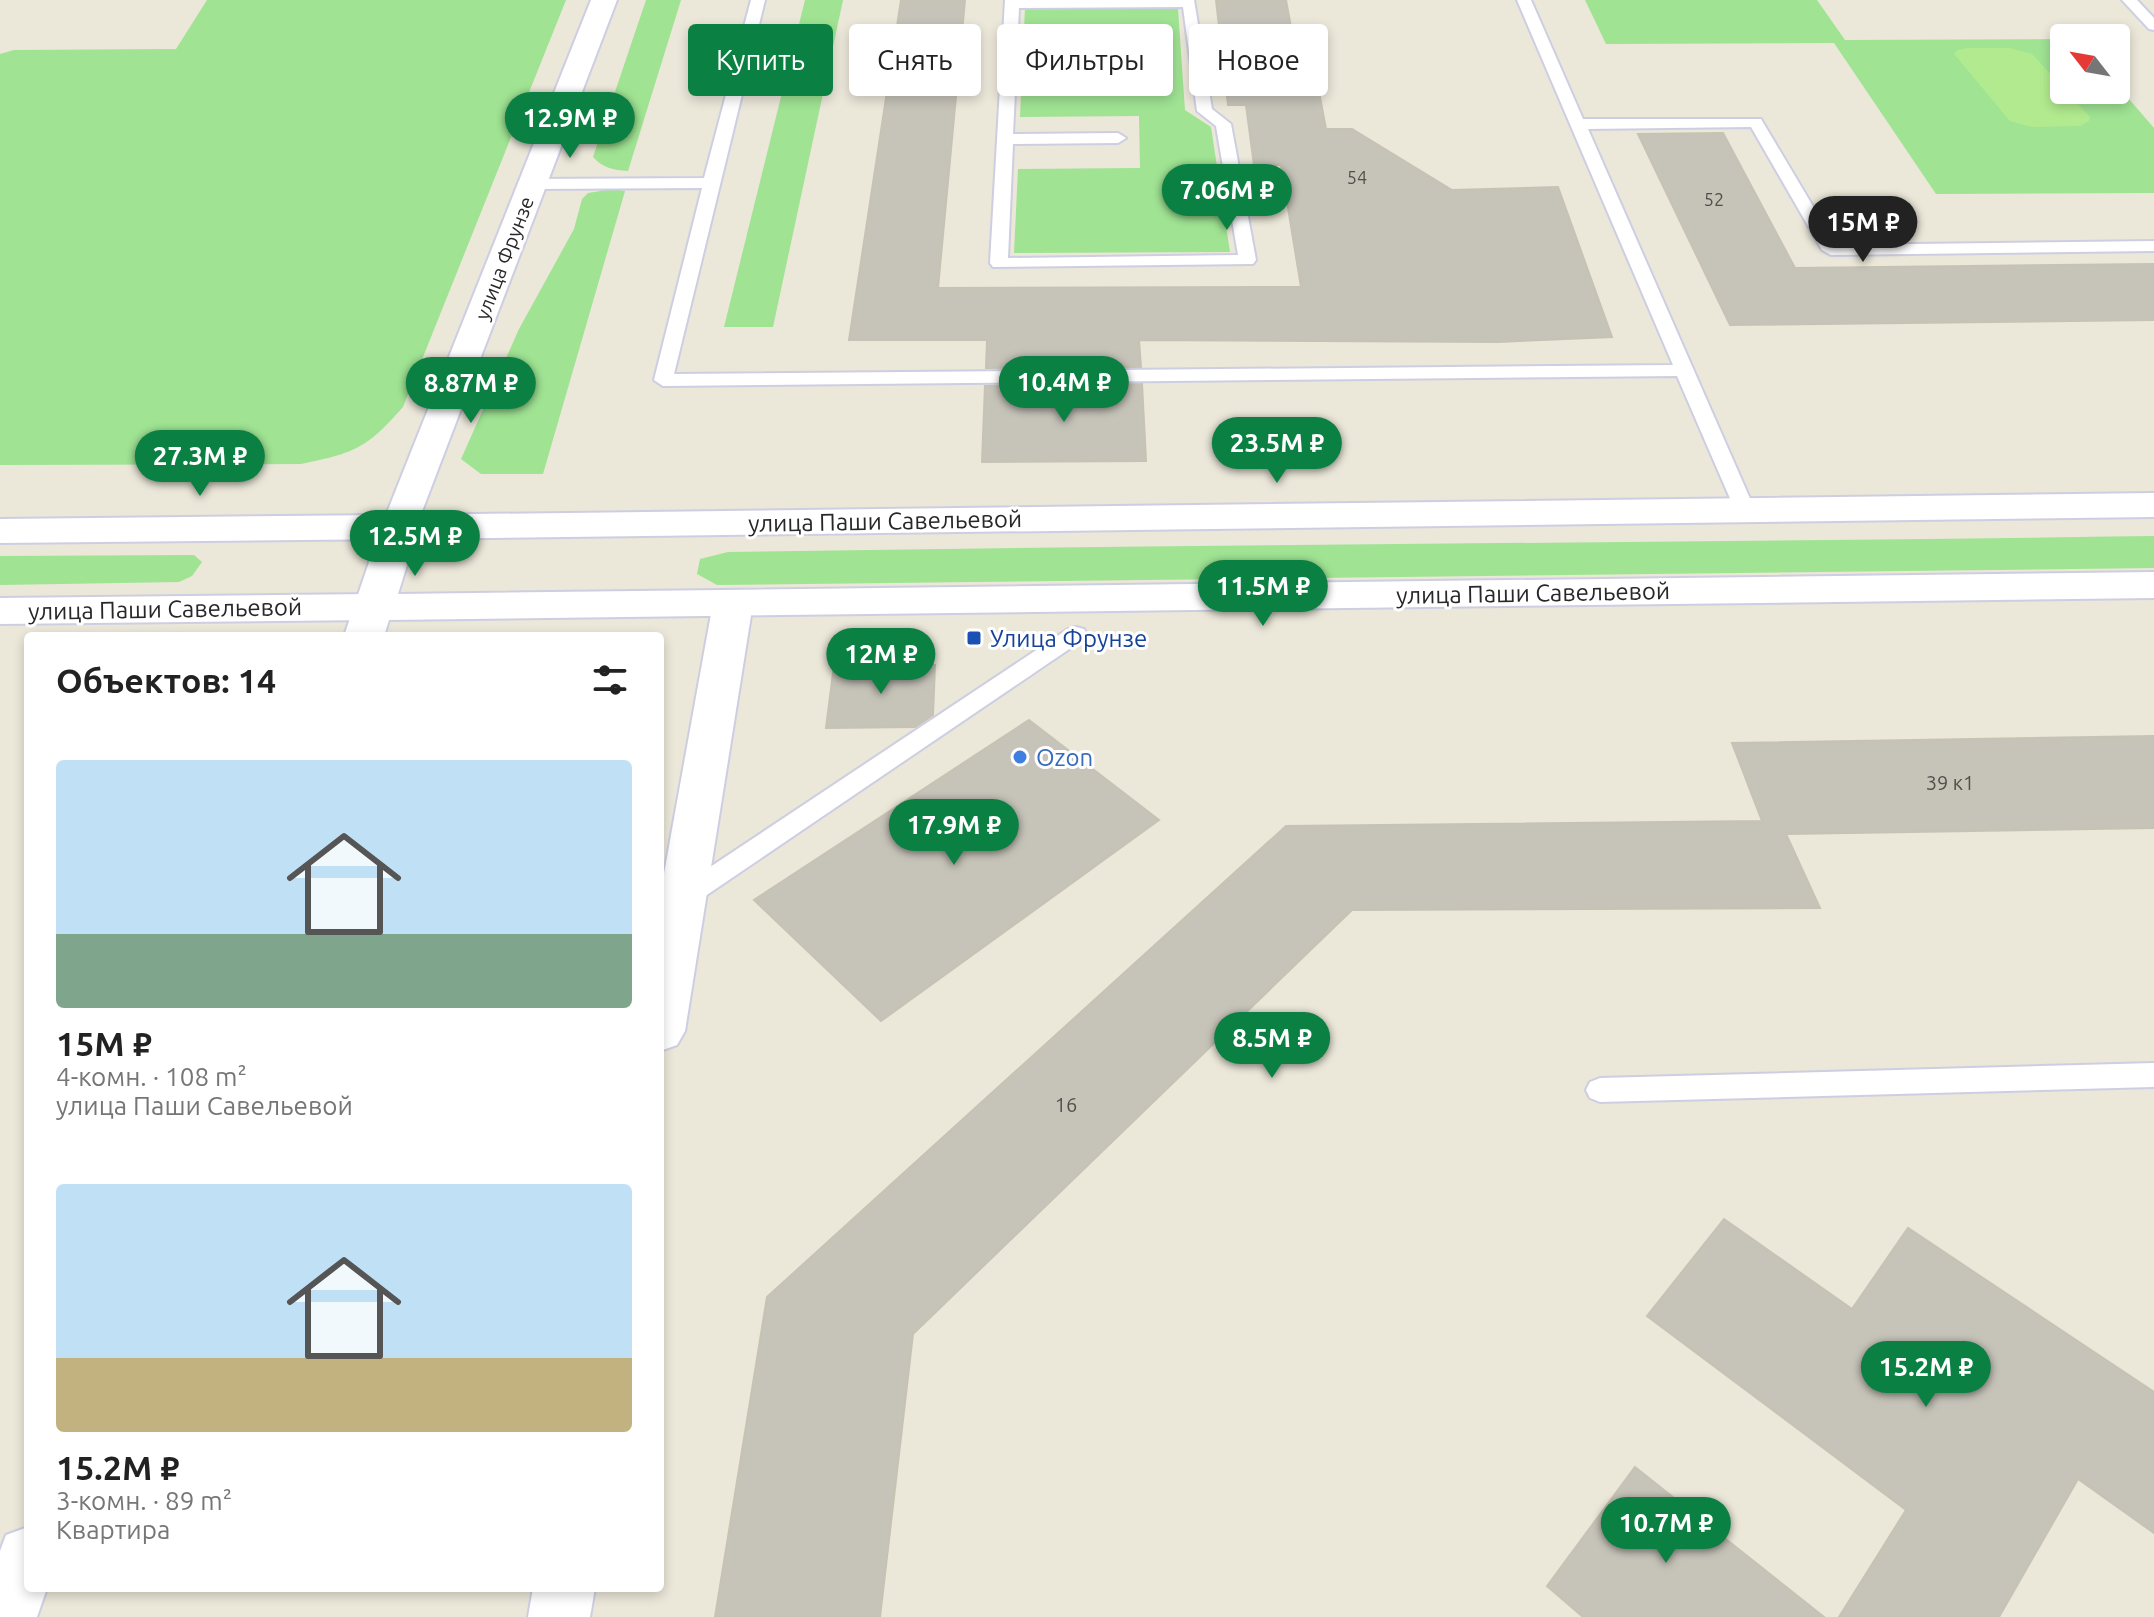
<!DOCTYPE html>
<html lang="ru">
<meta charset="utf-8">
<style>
body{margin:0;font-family:Ubuntu,sans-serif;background:#f6f6f6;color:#222;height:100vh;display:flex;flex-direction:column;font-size:30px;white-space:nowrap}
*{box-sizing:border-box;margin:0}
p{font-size:26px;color:#767676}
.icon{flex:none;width:44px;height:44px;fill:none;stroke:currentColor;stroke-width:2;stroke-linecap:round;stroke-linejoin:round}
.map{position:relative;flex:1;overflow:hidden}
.details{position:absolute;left:24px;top:632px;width:640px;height:960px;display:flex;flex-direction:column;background:#fff;border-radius:8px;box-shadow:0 4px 12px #0003}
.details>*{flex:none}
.banner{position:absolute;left:688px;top:24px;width:760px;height:72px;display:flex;gap:16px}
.needle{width:52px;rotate:301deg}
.fabs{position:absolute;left:2050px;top:24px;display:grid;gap:16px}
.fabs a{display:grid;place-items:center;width:80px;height:80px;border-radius:8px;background:#fff;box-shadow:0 4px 12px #0003;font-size:40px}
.price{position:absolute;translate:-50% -68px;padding:0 18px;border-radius:28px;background:#0b8043;color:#fff;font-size:26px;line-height:52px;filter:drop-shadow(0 2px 4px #0008)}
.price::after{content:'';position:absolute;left:50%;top:48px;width:24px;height:18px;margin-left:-12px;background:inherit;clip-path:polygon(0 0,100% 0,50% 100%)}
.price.on{background:#222;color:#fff}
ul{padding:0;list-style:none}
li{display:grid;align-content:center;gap:16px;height:424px;padding:0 32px}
li span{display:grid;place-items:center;height:248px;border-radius:8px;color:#555}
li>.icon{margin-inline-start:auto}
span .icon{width:144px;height:144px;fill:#fffc;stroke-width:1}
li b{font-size:34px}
h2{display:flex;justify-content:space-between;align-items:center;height:96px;padding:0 32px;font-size:34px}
.tag{padding:0 28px;border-radius:8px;background:#fff;box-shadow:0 4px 12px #0003;font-size:28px;line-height:72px}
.tag.on{background:#0b8043;color:#fff}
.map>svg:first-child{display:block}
.green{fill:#9fe393}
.pitch{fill:#b2eb8f}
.building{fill:#c6c3b9;stroke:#c6c3b3;stroke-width:2}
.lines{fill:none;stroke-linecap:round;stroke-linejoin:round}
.service-casing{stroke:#cecee2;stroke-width:4}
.minor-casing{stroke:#cecee2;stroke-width:4}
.tertiary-casing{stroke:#cecee2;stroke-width:4}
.secondary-casing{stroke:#cecee2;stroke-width:4}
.service{fill:#fff;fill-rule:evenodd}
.minor{fill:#fff;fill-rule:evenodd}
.tertiary{fill:#fff;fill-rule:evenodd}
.secondary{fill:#fff;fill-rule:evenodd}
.transit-dot{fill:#1a4fb4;stroke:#fff;stroke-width:3}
.shop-dot{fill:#3f7fe0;stroke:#fff;stroke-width:3}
.labels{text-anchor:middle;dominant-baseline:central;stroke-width:6;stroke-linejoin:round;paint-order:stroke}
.far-number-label{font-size:18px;fill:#504f4c}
.far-street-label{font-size:20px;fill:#282828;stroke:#fff}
.number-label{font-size:20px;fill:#504f4c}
.street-label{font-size:24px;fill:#282828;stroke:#fff}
.transit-label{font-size:24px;fill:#164399;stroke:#fff;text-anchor:start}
.shop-label{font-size:24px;fill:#366cbe;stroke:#fff;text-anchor:start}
</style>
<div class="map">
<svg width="2154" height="1617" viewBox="0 0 2154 1617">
<rect width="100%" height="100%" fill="#ebe7d9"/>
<g class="green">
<path d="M207,0H566L403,407C367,448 355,453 301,464L0,465V54L14,50L176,49Z"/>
<path d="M646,0H681L628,171C613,170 603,168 593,157Z"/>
<polygon points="805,0 843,0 773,327 724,327"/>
<polygon points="1585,0 1817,0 1845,40 2064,39 2064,90 2116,90 2116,84 2154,128 2154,193 1936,194 1834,43 1606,44"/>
<polygon points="1025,8 1178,9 1185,110 1211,127 1230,252 1014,253 1018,169 1140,168 1139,116 1020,117"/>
<polygon points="613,189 625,191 543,474 481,474 461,459 519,329 574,229 582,199 588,193"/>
<path d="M2154,536V568L717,585L697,574L700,559L728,552C1204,544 1679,543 2154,536Z"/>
<polygon points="194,555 202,562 192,576 179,582 0,585 0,556"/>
</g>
<polygon class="pitch" points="1967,48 2010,48 2032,54 2090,117 2089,121 2080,126 2032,127 2010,121 1954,54 1958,50"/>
<g class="building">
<polygon points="901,0 965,0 938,288 1301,287 1281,165 1254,165 1246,105 1228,105 1216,0 1286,0 1298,65 1314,65 1326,129 1352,129 1452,190 1558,187 1612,337 1498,342 1139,340 1141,367 986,368 987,340 849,340"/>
<polygon points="1723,133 1795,268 2154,264 2154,320 1730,325 1638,134"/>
<polygon points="1142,384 1146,461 982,462 985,386"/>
<polygon points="834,665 935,665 933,715 915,727 826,728"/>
<polygon points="1029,720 1159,820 881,1021 754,900"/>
<polygon points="2154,736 2154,828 1786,834 1820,908 1352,910 913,1334 880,1617 715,1617 767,1297 1286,826 1762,821 1732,743"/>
<polygon points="1724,1219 1852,1309 1908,1228 2154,1392 2154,1533 2078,1479 1999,1617 1839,1617 1906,1510 1647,1316"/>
<polygon points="1635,1467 1824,1617 1583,1617 1547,1586"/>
</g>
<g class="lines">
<g class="service-casing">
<g id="service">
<polygon points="751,0 765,0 674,374 1673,365 1517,0 1531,0 1583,119 1761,119 1836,245 2154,241 2154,251 1831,255 1822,250 1751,127 1588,129 1755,510 1745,516 1735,510 1677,376 663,386 654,380 702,188 532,189 524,184 532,179 704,178"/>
<path d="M1005,0H1194L1212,109L1231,124L1256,260L1253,264L993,267L990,263ZM1183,7L1197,111L1216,126L1238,255L1008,258L1013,144L1118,143L1126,138L1118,133L1013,134L1019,8Z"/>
<polygon points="2122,0 2137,0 2154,18 2154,30 2149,29"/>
<polygon points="1076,627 1084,629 1087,634 1084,639 692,905 683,908 674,905 670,898 674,891 1068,629"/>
<polygon points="2154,1063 2154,1087 1600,1102 1590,1098 1586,1090 1590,1082 1600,1078"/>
</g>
</g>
<g class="minor-casing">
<g id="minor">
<polygon points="733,590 747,594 753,603 685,1031 677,1045 660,1051 660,896 713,603 719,594"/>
<polygon points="533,1588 595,1588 590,1617 528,1617"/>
</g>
</g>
<g class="tertiary-casing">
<g id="tertiary">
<polygon points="591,0 617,0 413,535 400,539 0,543 0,519 386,515"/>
<polygon points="372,594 386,598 392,607 386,616 372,620 0,624 0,598"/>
</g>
</g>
<g class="secondary-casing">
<g id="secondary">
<polygon points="2154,493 2154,517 415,539 398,594 2154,572 2154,598 389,620 384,636 344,636 381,527 387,519 400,515"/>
<polygon points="28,1527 28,1588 47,1588 37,1617 0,1617 0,1551 6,1535"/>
</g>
</g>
<use href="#service" class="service"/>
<use href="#minor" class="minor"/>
<use href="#tertiary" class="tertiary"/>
<use href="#secondary" class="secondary"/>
</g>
<rect class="transit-dot" x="966" y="630" width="16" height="16" rx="4"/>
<circle class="shop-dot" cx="1020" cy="757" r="8"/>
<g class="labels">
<g class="far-number-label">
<text x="1357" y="177">54</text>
<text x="1714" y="199">52</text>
</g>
<g class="far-street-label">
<text transform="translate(504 258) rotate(-69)">улица Фрунзе</text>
</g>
<g class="number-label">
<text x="1950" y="782">39 к1</text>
<text x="1066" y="1104">16</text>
</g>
<g class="street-label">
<text transform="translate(885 521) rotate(-1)">улица Паши Савельевой</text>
<text transform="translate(1533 593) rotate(-1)">улица Паши Савельевой</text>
<text transform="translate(165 609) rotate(-1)">улица Паши Савельевой</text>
</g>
<g class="transit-label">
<text x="990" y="638">Улица Фрунзе</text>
</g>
<g class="shop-label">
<text x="1036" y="757">Ozon</text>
</g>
</g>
</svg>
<div class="fabs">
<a><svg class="needle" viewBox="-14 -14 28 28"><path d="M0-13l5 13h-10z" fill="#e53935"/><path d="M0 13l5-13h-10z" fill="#767676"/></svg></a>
</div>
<b class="price" style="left:570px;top:160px">12.9M ₽</b>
<b class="price" style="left:1227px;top:232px">7.06M ₽</b>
<b class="price on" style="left:1863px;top:264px">15M ₽</b>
<b class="price" style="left:1064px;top:424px">10.4M ₽</b>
<b class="price" style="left:471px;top:425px">8.87M ₽</b>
<b class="price" style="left:1277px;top:485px">23.5M ₽</b>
<b class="price" style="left:200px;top:498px">27.3M ₽</b>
<b class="price" style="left:415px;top:578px">12.5M ₽</b>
<b class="price" style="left:1263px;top:628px">11.5M ₽</b>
<b class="price" style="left:881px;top:696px">12M ₽</b>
<b class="price" style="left:954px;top:867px">17.9M ₽</b>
<b class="price" style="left:1272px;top:1080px">8.5M ₽</b>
<b class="price" style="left:1926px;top:1409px">15.2M ₽</b>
<b class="price" style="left:1666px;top:1565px">10.7M ₽</b>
<div class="banner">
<a class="tag on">Купить</a>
<a class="tag">Снять</a>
<a class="tag">Фильтры</a>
<a class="tag">Новое</a>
</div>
<section class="details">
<h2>Объектов: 14<svg class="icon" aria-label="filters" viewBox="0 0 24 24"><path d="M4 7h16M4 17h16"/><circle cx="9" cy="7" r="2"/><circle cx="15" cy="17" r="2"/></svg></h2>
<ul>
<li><span style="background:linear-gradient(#bfe0f5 70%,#7fa58c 0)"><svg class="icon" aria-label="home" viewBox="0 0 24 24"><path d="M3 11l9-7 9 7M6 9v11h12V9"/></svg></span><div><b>15M ₽</b><p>4-комн. · 108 m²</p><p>улица Паши Савельевой</p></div></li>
<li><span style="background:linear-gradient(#bfe0f5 70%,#c2b280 0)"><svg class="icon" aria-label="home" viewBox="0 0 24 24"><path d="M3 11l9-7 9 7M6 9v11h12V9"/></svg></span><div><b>15.2M ₽</b><p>3-комн. · 89 m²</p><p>Квартира</p></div></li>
</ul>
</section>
</div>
